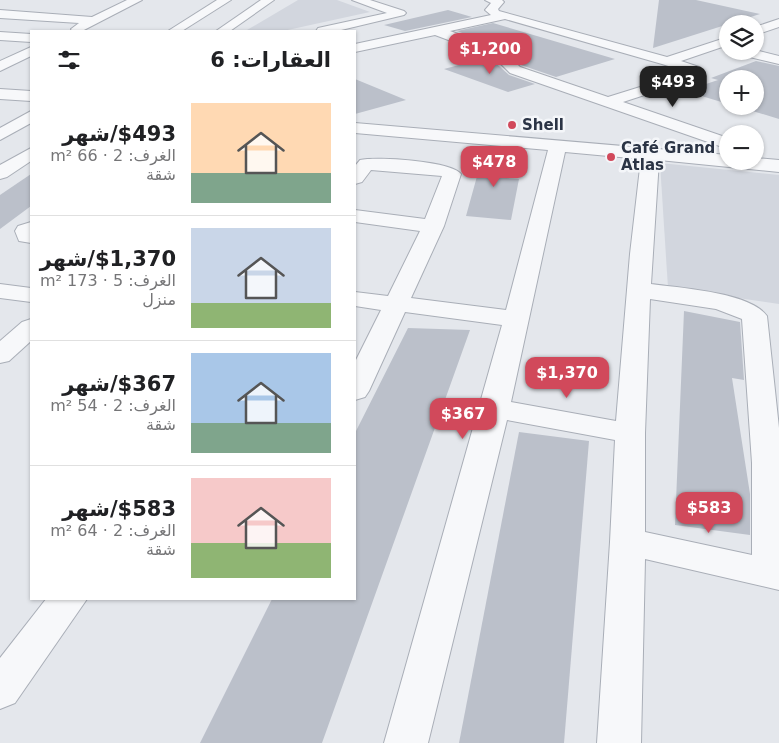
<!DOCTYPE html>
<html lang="ar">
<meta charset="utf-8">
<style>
body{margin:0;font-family:"DejaVu Sans","Noto Naskh Arabic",sans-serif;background:#f6f6f6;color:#202124;direction:rtl;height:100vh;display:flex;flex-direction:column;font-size:19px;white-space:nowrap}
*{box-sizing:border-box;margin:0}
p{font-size:16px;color:#757577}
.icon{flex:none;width:28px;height:28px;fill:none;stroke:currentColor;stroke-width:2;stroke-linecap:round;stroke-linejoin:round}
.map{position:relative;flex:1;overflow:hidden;direction:ltr}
.drawer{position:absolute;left:30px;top:30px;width:326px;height:570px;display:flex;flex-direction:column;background:#fff;border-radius:0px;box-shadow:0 1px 4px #0004;direction:rtl}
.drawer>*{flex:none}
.controls{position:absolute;left:719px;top:15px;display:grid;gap:10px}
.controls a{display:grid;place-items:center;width:45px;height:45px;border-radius:50%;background:#fff;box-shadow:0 1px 4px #0004;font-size:25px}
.price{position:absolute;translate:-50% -42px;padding:0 11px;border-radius:10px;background:#d1495b;color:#fff;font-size:16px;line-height:32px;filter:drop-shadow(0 1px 2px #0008)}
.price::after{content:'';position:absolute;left:50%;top:30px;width:15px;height:11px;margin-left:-8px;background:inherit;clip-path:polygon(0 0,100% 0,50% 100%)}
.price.selected{background:#222;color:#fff}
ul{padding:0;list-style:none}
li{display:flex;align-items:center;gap:15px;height:125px;padding:0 25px}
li+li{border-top:1px solid #e0e0e0}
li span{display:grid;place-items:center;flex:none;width:140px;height:100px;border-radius:0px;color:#555}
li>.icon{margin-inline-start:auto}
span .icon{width:60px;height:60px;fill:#fffc;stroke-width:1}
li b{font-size:21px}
h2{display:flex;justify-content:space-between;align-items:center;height:60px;padding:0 25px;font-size:21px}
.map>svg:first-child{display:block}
.built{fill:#d2d6de}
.building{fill:#bbc0ca}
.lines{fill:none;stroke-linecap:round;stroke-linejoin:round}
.minor-casing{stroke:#a9aeb7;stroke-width:2}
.tertiary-casing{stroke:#a9aeb7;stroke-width:2}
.minor{fill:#f7f8fa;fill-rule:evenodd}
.tertiary{fill:#f7f8fa;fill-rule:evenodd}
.poi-dot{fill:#d1495b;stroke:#f4f6f9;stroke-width:2}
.labels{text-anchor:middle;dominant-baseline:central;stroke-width:5;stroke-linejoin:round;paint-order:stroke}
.far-poi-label{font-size:15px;font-weight:bold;fill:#2b3445;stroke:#f4f6f9;text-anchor:start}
</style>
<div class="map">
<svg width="779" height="743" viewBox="0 0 779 743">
<rect width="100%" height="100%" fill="#e4e7ec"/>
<g class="built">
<polygon points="298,0 337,0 370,12 283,31 247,30"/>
<polygon points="660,163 779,175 779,304 668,288"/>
</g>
<g class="building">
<polygon points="659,0 696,0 760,14 653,48"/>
<polygon points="448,10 472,17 405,31 384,25"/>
<polygon points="493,23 615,59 556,77 521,65 505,49 457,31"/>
<polygon points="489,57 509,75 535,84 508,92 444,69"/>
<polygon points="756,61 779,66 779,119 736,106 755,106 755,79 728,79 728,104 685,91 718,80 711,78"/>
<polygon points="355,79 406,100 355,114"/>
<polygon points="484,151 515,153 506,178 519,179 511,220 466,216"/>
<polygon points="31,174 31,206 0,229 0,195"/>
<polygon points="684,311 740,322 744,380 732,378 750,494 750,535 675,525"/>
<polygon points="408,328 470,330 322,743 200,743 272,599 355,599 355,433"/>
<polygon points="519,432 589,441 564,743 459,743"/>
</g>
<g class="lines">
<g class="minor-casing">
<g id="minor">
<polygon points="127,0 142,0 82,31 72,31 71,29 79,23 0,18 0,10 92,17"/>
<polygon points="217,0 231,0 182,31 168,31"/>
<polygon points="352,0 370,0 404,11 406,13 404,15 337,31 316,31 318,28 387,13"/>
<path d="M485,0H502L504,2L498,9L499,11L667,57L728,37V45L681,61L699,67L701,70L699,73L663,89L623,102L728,138V149L510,73L494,57L435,35L355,52V44L491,15L485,10L491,3ZM505,19L662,64L681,70L653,83L608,97L520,67L504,51L450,31Z"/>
<polygon points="779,19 779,27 755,35 755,27"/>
<polygon points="0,32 31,34 31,42 0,40"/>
<polygon points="31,47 31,56 0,71 0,61"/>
<polygon points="755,50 779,56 779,64 737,54 735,51"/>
<polygon points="0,89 31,91 31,101 0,99"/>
<polygon points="31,111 31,123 0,140 0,128"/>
<path d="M355,123L728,155V161H755V158L779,160V172L659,160L651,284C679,288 750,292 767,316L779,428V590L645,559L641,743H597L610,542L615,440L507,420L428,743H384L502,325L405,312L369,391L365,397L355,400V362L381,310L355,306V292L388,296L420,231L355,222V210L425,219L442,176L371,170L362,182L355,184V166L360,160C376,156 452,161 461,174L444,226L411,298L506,310L548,150L355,133ZM565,152L641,159L630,254L616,421L511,402ZM650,299L716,309L742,319L752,463V555L645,532V433Z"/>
<polygon points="31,222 31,243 19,241 15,231 18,226"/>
<polygon points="0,284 31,288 31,302 0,298"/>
<polygon points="31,319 31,341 9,361 0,363 0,341 22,322"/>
<polygon points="46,599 87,599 15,703 0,709 0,658"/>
</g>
</g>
<g class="tertiary-casing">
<g id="tertiary">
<polygon points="261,0 274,0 230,31 216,31"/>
<polygon points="31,148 31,161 7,177 0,179 0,165"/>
</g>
</g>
<use href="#minor" class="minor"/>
<use href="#tertiary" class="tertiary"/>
</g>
<g class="poi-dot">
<circle cx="512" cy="125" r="5"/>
<circle cx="611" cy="157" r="5"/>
</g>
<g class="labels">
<g class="far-poi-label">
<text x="522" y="125">Shell</text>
<text x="621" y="148">Café Grand<tspan x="621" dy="17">Atlas</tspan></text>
</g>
</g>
</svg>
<div class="controls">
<a><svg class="icon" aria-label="layers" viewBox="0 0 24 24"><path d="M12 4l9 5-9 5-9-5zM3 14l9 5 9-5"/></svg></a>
<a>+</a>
<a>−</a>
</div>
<b class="price" style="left:490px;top:75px">$1,200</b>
<b class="price selected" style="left:673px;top:108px">$493</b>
<b class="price" style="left:494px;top:188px">$478</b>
<b class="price" style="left:567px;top:399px">$1,370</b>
<b class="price" style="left:463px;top:440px">$367</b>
<b class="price" style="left:709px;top:534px">$583</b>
<section class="drawer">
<h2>العقارات: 6<svg class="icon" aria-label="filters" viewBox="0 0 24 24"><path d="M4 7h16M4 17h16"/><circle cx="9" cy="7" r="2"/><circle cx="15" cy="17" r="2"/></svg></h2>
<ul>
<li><span style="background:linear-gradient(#ffd9b3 70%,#7fa58c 0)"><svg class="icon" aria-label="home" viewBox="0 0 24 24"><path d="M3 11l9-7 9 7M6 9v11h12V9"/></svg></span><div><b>$493/شهر</b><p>الغرف: 2 · 66 m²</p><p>شقة</p></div></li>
<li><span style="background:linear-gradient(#c9d6e8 75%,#8fb573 0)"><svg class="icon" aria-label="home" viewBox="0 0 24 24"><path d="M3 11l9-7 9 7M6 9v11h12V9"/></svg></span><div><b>$1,370/شهر</b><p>الغرف: 5 · 173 m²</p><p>منزل</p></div></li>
<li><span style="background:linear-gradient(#a9c7e8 70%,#7fa58c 0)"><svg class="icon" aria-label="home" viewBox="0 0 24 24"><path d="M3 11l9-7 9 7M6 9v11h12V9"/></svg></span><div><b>$367/شهر</b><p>الغرف: 2 · 54 m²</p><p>شقة</p></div></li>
<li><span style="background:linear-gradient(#f6c9c9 65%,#8fb573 0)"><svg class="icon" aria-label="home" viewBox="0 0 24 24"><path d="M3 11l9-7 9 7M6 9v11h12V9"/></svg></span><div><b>$583/شهر</b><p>الغرف: 2 · 64 m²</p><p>شقة</p></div></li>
</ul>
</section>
</div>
